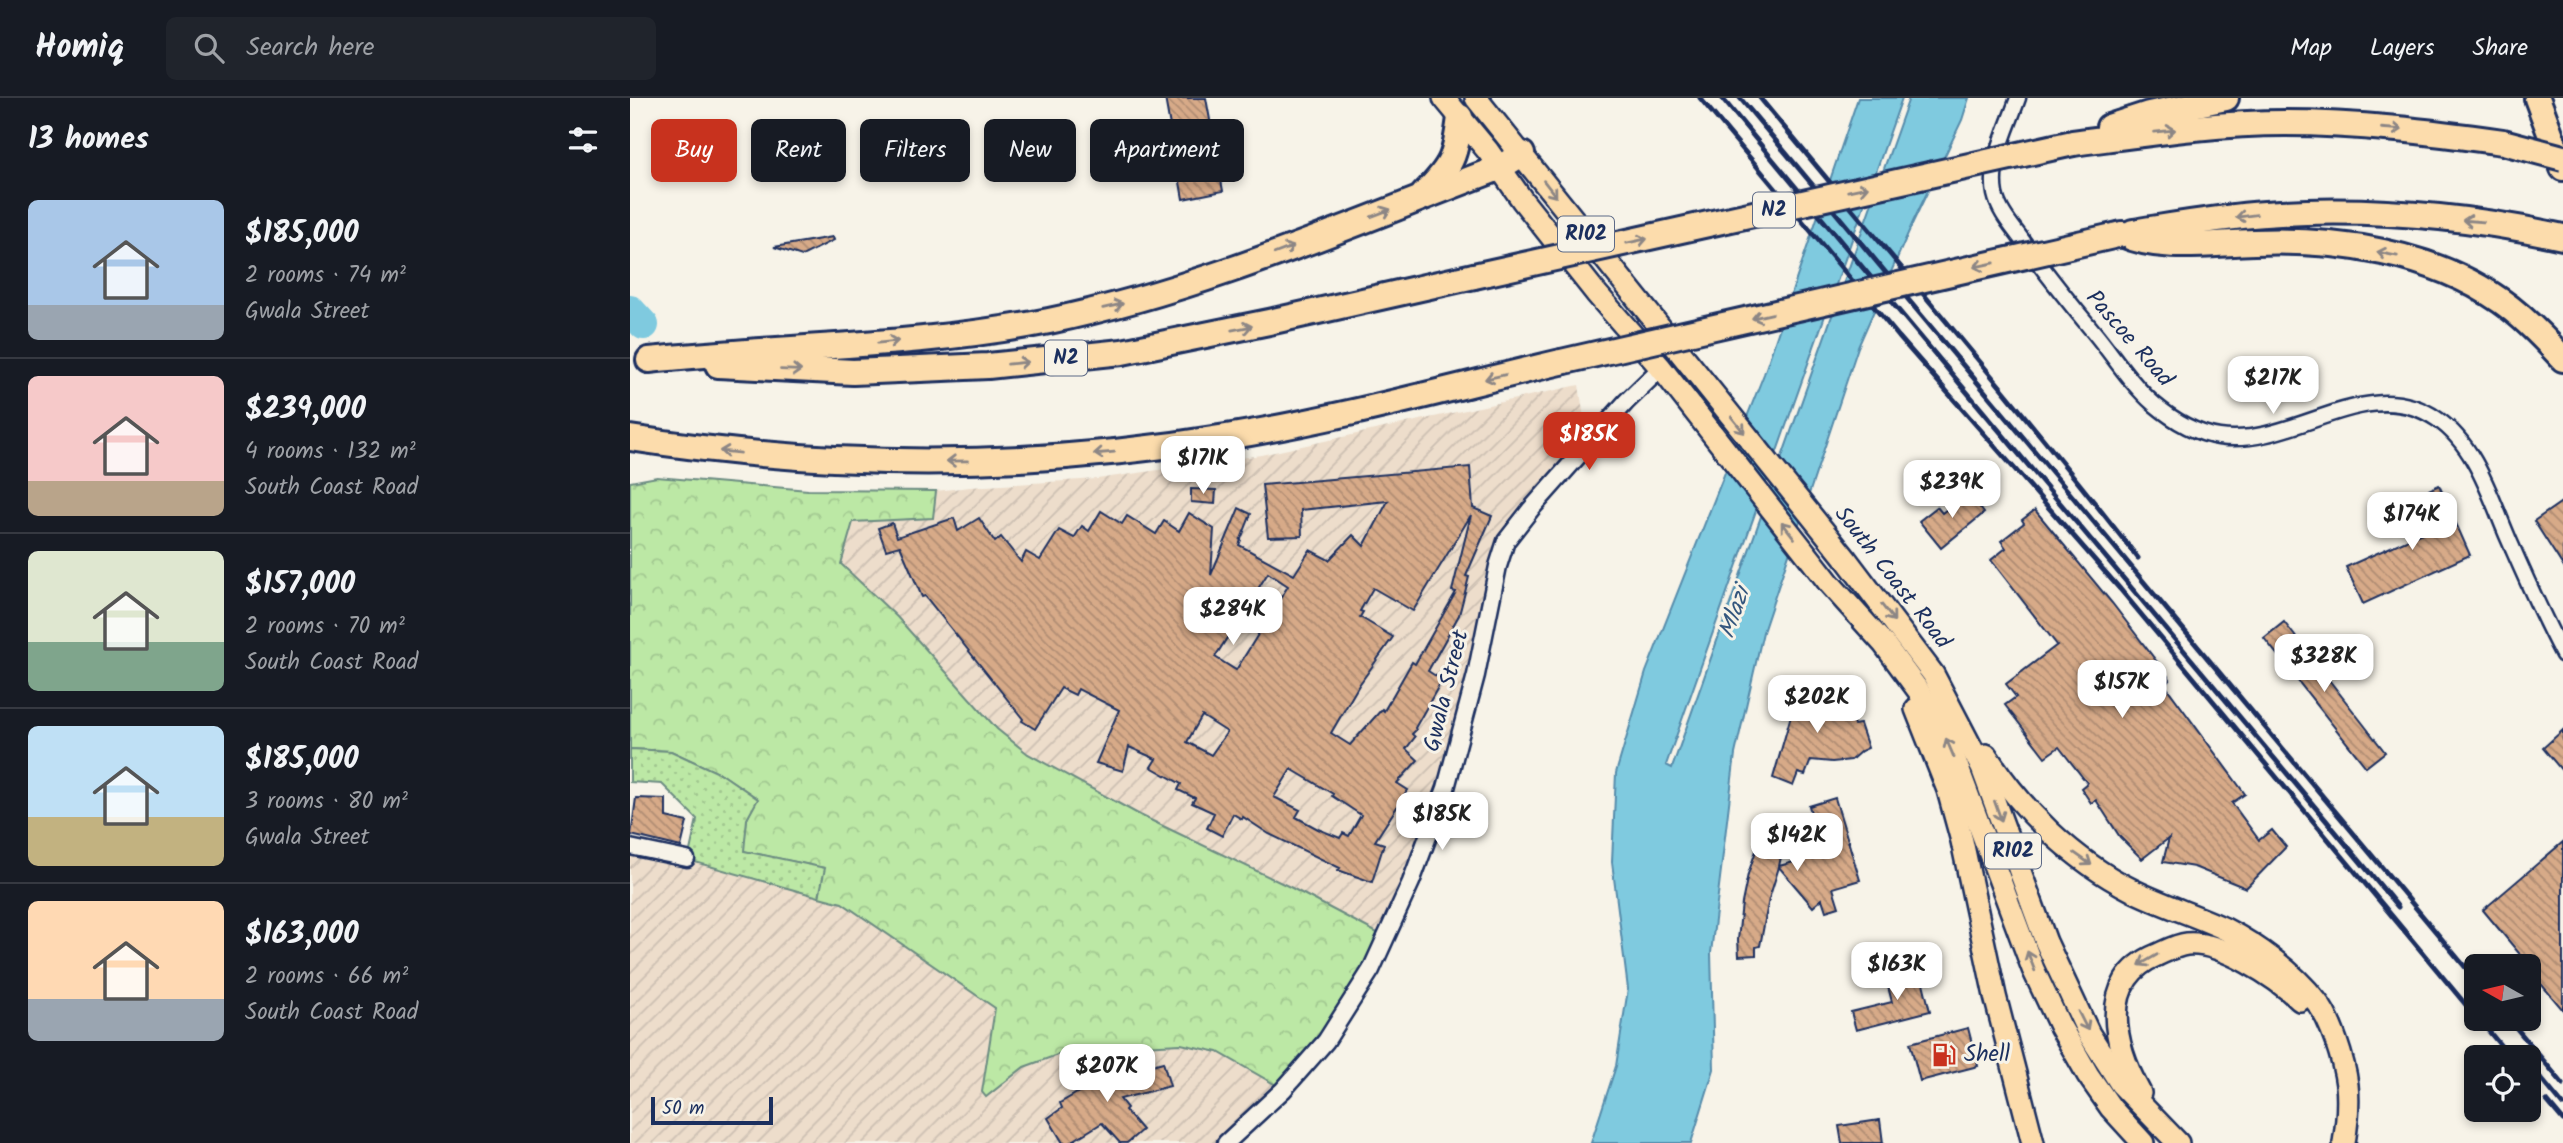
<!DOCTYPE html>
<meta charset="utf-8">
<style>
body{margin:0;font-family:Kalam,sans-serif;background:#20242c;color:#f1f3f6;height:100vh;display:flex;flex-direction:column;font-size:26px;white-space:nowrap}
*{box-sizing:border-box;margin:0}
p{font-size:23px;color:#9ea1a6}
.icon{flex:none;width:38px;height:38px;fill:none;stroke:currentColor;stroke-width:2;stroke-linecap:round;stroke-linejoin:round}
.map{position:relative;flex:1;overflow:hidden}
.sheet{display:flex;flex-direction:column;background:#171b24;width:630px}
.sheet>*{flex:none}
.banner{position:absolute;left:21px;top:21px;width:665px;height:63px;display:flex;gap:14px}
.needle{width:46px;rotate:278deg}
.tools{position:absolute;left:1834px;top:856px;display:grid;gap:14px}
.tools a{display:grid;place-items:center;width:77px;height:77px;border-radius:10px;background:#171b24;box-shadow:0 4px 10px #0003;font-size:35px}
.scale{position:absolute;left:21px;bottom:18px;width:122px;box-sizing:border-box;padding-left:7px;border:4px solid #1b2f5e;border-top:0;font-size:19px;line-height:24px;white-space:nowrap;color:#1b2f5e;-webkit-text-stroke:5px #f7f3e8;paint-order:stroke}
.price{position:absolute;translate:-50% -60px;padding:0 16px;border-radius:14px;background:#fff;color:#222;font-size:23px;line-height:46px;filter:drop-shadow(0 2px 4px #0008)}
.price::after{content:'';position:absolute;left:50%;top:42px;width:21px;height:16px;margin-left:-10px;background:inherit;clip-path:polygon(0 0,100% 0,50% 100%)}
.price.selected{background:#c8321e;color:#fff}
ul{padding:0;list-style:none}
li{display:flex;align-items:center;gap:21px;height:175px;padding:0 28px}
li+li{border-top:2px solid #363941}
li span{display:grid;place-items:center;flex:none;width:196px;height:140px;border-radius:10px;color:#555}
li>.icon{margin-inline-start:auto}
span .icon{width:84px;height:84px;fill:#fffc;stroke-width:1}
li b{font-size:30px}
h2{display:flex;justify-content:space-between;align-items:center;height:84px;padding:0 28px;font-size:30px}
.tag{padding:0 24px;border-radius:10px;background:#171b24;box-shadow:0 4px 10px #0003;font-size:24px;line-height:63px}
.tag.selected{background:#c8321e;color:#fff}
header{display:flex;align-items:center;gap:42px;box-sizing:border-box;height:98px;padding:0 35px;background:#171b24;border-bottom:2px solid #363941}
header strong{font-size:33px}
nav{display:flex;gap:38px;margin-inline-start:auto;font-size:24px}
.search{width:490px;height:63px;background:#20242c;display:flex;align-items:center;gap:18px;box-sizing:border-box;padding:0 24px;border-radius:10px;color:#9ea1a6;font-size:26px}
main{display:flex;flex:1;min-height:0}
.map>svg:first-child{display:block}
.industrial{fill:url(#industrial-furrows)}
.forest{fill:url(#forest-crowns);stroke:#6c8c82;stroke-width:2}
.garden{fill:url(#garden-dots);stroke:#6c8c82;stroke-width:2}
.water{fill:#7fcadf;stroke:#578cab;stroke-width:2}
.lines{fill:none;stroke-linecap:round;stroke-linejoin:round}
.river{stroke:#7fcadf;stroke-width:30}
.building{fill:url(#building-back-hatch);stroke:#1b2f5e;stroke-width:2;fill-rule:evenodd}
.minor-casing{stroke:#1b2f5e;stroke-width:19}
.tertiary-casing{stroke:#1b2f5e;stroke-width:21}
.primary-casing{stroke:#1b2f5e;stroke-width:26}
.motorway-casing{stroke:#1b2f5e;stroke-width:30}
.minor{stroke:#f7f3e8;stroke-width:14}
.tertiary{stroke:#f7f3e8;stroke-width:16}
.primary{stroke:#fcdcac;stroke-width:21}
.motorway{stroke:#fcdcac;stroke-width:24}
.rail{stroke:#1b2f5e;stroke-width:5}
.motorway-bridge-casing{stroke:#1b2f5e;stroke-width:30;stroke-linecap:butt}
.motorway-bridge{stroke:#fcdcac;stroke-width:24}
.oneway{stroke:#8c8685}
.labels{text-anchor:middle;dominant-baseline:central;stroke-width:6;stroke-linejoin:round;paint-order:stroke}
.shield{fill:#f7f3e8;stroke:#5d6a87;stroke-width:2}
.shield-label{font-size:21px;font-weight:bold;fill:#1b2f5e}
.street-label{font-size:23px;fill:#1b2f5e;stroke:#f7f3e8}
.poi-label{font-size:23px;fill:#1b2f5e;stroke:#f7f3e8;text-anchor:start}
.water-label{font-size:24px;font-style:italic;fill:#34567e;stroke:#f7f3e8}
</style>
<header>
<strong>Homiq</strong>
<div class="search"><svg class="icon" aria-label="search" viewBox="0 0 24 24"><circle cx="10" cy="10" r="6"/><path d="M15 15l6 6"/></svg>Search here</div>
<nav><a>Map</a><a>Layers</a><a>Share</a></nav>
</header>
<main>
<section class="sheet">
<h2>13 homes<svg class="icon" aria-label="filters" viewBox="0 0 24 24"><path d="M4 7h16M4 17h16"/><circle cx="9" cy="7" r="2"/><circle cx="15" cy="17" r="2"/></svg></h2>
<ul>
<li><span style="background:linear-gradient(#a9c7e8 75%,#9aa5b1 0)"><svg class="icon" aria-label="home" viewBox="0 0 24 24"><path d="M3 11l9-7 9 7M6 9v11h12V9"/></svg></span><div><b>$185,000</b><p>2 rooms · 74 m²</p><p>Gwala Street</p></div></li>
<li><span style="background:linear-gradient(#f6c9c9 75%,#b9a48a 0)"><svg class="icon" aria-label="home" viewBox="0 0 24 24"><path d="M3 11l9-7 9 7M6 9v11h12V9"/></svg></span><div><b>$239,000</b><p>4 rooms · 132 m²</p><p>South Coast Road</p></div></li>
<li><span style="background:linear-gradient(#dfe7d0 65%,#7fa58c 0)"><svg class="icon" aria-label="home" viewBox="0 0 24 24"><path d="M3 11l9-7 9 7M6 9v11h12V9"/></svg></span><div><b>$157,000</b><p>2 rooms · 70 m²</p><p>South Coast Road</p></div></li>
<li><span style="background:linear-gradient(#bfe0f5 65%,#c2b280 0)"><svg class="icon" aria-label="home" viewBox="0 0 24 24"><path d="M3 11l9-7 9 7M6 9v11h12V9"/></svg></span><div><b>$185,000</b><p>3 rooms · 80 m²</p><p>Gwala Street</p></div></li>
<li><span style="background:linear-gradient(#ffd9b3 70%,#9aa5b1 0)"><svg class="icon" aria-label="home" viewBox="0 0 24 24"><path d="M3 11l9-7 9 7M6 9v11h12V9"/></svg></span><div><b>$163,000</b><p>2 rooms · 66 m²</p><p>South Coast Road</p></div></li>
</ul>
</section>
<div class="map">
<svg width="1933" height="1045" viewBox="0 0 1933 1045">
<defs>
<pattern id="industrial-furrows" width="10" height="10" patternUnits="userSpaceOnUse" patternTransform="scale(1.75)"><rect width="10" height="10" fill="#edddcb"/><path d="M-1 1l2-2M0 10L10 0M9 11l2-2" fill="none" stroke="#cbbeb1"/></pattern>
<pattern id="forest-crowns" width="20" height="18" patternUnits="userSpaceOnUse" patternTransform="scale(1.75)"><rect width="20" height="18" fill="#bce8a5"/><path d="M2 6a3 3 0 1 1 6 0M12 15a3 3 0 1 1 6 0" fill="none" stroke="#a1c790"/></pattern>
<pattern id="garden-dots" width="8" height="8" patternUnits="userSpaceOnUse" patternTransform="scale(1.75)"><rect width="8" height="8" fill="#bce8a5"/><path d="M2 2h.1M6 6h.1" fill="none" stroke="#a1c790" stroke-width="1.8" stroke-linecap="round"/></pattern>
<pattern id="building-back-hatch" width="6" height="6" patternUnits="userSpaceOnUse" patternTransform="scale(1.75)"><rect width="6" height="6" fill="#d7aa88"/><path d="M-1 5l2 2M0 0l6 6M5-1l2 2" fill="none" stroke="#ae8b72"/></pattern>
</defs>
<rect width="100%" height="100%" fill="#f7f3e8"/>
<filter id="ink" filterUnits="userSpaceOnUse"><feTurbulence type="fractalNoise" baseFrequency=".0143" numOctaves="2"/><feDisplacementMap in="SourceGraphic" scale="14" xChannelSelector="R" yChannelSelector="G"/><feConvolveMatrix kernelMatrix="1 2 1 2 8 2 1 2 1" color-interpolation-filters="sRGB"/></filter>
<g filter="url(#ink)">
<g class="industrial">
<polygon points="949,287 958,347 875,443 815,690 755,839 660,789 510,717 397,656 367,631 267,519 211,466 223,424 303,420 306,393 340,389 467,381 631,357"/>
<polygon points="0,749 58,762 212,805 365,910 352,994 356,999 394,969 427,957 551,946 588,954 653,991 596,1045 0,1045"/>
</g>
<polygon class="forest" points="27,379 178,392 306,393 303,420 223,424 211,466 267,519 367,631 398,656 510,717 660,789 755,839 740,871 653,991 588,954 551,946 510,948 427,957 394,969 356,999 352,994 365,910 212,805 189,799 194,770 113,753 117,721 127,700 93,677 41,653 0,651 0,384"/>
<polygon class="garden" points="0,651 41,653 93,677 128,701 117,721 114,753 195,770 189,799 58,762 67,721 32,686 0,684"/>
<polygon class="water" points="1228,0 1272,0 1036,667 1042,670 1279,0 1339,0 1332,22 1283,124 1228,249 1133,534 1105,656 1081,855 1084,971 1061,1045 961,1045 986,968 998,891 982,764 986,675 1016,574 1134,276"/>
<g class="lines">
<polyline class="river" points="0,212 14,227"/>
</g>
<g class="building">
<polygon points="535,0 576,0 593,93 553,101"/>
<polygon points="203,139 204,142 172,158 144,149"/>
<path d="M840,369L843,410L862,418L836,478L839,479L829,517L798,573L812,582L785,630L786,632L782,636L785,639L776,651L788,662L767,685L778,692L745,743L754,746L742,784L708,772L710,770L639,736L613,719L612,721L603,716L592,738L577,730L584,715L562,705L565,700L548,692L551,686L521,669L526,661L499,649L493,673L466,665L489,612L448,591L445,597L431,590L405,631L392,623L393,621L295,498L292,499L270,448L256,452L248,430L262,425L267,439L324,420L328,433L349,420L365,444L371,439L391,464L396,454L410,462L429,432L444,440L452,428L459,433L471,413L492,426L497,418L526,436L534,423L549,433L559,415L584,431L581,477L609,410L621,416L611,441H609L611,442L609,447L664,477L680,452L699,462L723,437L734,448L758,403L671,412L672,438L638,439L632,387ZM841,417L822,493L826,494L785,566L782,564L754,613L752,611L720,647L701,635L729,587L763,539L730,519L733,514L730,513L743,490L783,513ZM638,475L658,488L606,572L585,559ZM572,618L597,634L581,657L557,644ZM661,671L703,696L702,698L731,717L719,738L713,735L710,740L688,731L666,719L670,712L644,699Z"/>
<polygon points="1809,387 1840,457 1733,506 1716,469 1801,431 1786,398"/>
<polygon points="561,391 586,392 585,406 561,404"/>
<polygon points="1338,394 1354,415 1311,450 1289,423 1307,409 1312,415"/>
<polygon points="1933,403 1933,468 1904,423"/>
<polygon points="1405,412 1482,505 1540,581 1535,587 1615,696 1602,705 1629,742 1642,732 1656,749 1616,790 1564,769 1533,764 1539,740 1512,761 1490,739 1466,702 1461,705 1451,690 1457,685 1429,649 1415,659 1375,607 1386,599 1376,586 1427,547 1361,462 1376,450 1371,443 1394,425 1392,422"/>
<polygon points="1654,524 1755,654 1736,669 1634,540"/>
<polygon points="1169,590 1198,596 1203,593 1218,618 1220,617 1224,627 1230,626 1238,650 1231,653 1221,662 1202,664 1181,662 1175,677 1168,675 1163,688 1143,680"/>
<polygon points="1933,632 1933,674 1913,650"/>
<polygon points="6,700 36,701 36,719 57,724 51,749 1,737"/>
<polygon points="1205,700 1230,782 1203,790 1209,809 1196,813 1192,801 1183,809 1149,769 1139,801 1130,848 1126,849 1126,857 1109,858 1108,842 1112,805 1118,776 1129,744 1126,743 1130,726 1134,727 1137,720 1144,722 1140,745 1145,746 1145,758 1151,759 1149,768 1193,756 1179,708"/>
<polygon points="1933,744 1933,912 1906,880 1908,878 1853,812"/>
<polygon points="1289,869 1300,913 1226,932 1221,914 1262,904 1256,881 1277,875 1277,872"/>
<polygon points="1338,930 1348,968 1290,983 1280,945"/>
<polygon points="533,964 540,988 490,1001 497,1010 495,1012 512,1032 497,1045 490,1045 472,1025 439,1045 433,1045 418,1020 432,1010 430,1005 483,974 485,977"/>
<polygon points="1250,1022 1253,1045 1212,1045 1209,1028"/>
</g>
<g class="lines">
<g class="minor-casing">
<g id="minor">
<path d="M1388,0C1378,29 1359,65 1365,96C1369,114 1382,128 1392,142C1414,173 1438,203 1463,233C1483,257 1500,285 1524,306C1543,322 1564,335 1589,339C1664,350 1737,273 1807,321C1846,347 1861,401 1879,442C1896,481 1913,519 1933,557"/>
<polyline points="0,749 57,761"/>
</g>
</g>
<g class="tertiary-casing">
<polyline id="tertiary" points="596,1045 653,992 696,943 741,872 781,784 816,690 846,577 868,468 876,443 901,411 996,304 1031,270"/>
</g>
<g class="primary-casing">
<g id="primary">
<polyline points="814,0 858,53 893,103 966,195 1031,270 1200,486 1254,546 1288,592 1317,641 1403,871 1430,928 1458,977 1481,1010 1513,1045"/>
<polyline points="846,0 1216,461 1303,576 1352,670 1416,844 1459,936 1491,986 1548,1045"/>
<polyline points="1286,611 1318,692 1332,743 1365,898 1403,1045"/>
<path d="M1356,657C1392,712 1442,762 1502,792C1532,807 1565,817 1595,831C1628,848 1663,874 1686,903C1701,921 1714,963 1717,987C1719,1005 1717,1026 1714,1045"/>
<path d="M1510,995C1485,950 1466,882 1527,857C1536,853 1547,847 1557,846C1591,843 1646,879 1670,902"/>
</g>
</g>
<g class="motorway-casing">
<g id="motorway">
<polyline points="1907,0 1933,70"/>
<polyline points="1479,29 1519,16 1596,0"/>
<path d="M1443,45C1513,36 1584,25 1655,25C1728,25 1801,34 1873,44"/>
<path d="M794,96C823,67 825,59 830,19"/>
<path d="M1503,134C1547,127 1591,119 1635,116C1734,109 1837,118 1933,139"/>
<path d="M1492,136C1532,154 1581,145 1624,144C1708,141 1801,154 1871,203C1894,219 1914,240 1933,261"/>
<path d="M19,262C153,248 288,249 419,223C575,191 721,126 869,70L892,56"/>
<polyline points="88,267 223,274 358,268 492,254 639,224 844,178"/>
<path d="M0,340C199,371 396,372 596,339C709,321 820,290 931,264"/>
</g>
</g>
<use href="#minor" class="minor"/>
<use href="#tertiary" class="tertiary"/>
<use href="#primary" class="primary"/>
<use href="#motorway" class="motorway"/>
<g class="rail">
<polyline points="1070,0 1269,239 1490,491 1846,919"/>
<path d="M1092,0C1315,271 1544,538 1768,809"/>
<polyline points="1110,0 1846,882"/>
<path d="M1130,0C1256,153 1386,303 1508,460"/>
<polyline points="1848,920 1880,959"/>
<polyline points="1878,920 1933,986"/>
<polyline points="1899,966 1933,1007"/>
<polyline points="1917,1003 1933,1022"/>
</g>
<g class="motorway-bridge-casing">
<g id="motorway-bridge">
<polyline points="1873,44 1933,60"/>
<polyline points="844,178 1443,45"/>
<polyline points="931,264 1492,136"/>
</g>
</g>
<use href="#motorway-bridge" class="motorway-bridge"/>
</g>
<defs><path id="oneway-shaft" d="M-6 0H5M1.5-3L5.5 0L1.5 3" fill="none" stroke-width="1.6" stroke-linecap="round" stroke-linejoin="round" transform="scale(1.75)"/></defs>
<g class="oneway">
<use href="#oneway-shaft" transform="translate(1762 31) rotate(4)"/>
<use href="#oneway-shaft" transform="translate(1535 33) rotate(-6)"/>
<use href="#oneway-shaft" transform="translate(920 91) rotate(52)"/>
<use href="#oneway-shaft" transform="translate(1228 91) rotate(-12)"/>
<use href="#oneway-shaft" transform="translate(751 115) rotate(-21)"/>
<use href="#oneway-shaft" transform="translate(1616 118) rotate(173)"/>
<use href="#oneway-shaft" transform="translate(1843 123) rotate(-175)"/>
<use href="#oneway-shaft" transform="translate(1007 143) rotate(-12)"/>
<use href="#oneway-shaft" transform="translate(654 152) rotate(-21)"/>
<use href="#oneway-shaft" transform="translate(1757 156) rotate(-169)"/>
<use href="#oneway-shaft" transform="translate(1354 167) rotate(168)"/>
<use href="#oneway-shaft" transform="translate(483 208) rotate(-13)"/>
<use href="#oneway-shaft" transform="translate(1132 218) rotate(167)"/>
<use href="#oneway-shaft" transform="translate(612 230) rotate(-11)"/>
<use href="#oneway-shaft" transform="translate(258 244) rotate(-6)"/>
<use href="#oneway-shaft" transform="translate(388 265) rotate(-6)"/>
<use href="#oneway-shaft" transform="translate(161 272) rotate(2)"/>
<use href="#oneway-shaft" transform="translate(865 279) rotate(167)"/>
<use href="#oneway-shaft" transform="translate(1108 327) rotate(51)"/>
<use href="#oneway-shaft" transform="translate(100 354) rotate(-174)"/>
<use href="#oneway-shaft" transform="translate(474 355) rotate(175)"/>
<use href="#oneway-shaft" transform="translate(327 363) rotate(179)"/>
<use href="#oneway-shaft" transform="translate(1158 432) rotate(-128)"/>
<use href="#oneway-shaft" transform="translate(1258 515) rotate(52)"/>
<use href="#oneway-shaft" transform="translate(1320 650) rotate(-113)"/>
<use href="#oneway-shaft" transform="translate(1368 713) rotate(70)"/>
<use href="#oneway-shaft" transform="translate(1453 761) rotate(35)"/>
<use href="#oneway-shaft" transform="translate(1518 862) rotate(150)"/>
<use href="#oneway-shaft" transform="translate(1401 863) rotate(-111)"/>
<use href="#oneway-shaft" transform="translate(1453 923) rotate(63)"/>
</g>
</g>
<defs>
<g id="fuel-bare" transform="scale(1.89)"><path d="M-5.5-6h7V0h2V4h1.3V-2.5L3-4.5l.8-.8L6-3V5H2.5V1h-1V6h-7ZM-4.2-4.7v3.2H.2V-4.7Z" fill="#c8321e" stroke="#f7f3e8" stroke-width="2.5" paint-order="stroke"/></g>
</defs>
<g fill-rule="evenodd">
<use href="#fuel-bare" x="1314" y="957"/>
</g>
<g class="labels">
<g class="shield">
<rect x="1123" y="94.5" width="42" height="35" rx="5"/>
<rect x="928" y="118.5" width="56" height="35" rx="5"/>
<rect x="415" y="242.5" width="42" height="35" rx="5"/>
<rect x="1355" y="735.5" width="56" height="35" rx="5"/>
</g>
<g class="shield-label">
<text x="1144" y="112">N2</text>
<text x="956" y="136">R102</text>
<text x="436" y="260">N2</text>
<text x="1383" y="753">R102</text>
</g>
<g class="street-label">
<text transform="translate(1499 241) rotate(49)">Pascoe Road</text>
<text transform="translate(1262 480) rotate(52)">South Coast Road</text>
<text transform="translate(817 593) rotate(-76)">Gwala Street</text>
</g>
<g class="poi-label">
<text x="1334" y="957">Shell</text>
</g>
<g class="water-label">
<text transform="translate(1105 515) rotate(-71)">Mlazi</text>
</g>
</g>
</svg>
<div class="tools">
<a><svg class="needle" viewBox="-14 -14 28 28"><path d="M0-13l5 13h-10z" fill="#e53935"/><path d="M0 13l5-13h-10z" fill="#9ea1a6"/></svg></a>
<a><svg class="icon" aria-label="locate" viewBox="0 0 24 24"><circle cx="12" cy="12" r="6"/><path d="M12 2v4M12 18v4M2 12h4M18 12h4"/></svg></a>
</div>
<div class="scale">50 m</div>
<b class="price" style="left:1643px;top:318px">$217K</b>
<b class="price selected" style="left:959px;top:374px">$185K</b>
<b class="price" style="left:573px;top:398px">$171K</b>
<b class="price" style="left:1322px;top:422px">$239K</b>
<b class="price" style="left:1782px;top:454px">$174K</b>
<b class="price" style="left:603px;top:549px">$284K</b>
<b class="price" style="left:1694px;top:596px">$328K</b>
<b class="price" style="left:1492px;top:622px">$157K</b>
<b class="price" style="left:1187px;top:637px">$202K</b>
<b class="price" style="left:812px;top:754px">$185K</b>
<b class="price" style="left:1167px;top:775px">$142K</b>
<b class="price" style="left:1267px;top:904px">$163K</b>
<b class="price" style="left:477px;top:1006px">$207K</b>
<div class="banner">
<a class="tag selected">Buy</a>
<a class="tag">Rent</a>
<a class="tag">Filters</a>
<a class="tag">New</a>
<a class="tag">Apartment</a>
</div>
</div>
</main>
